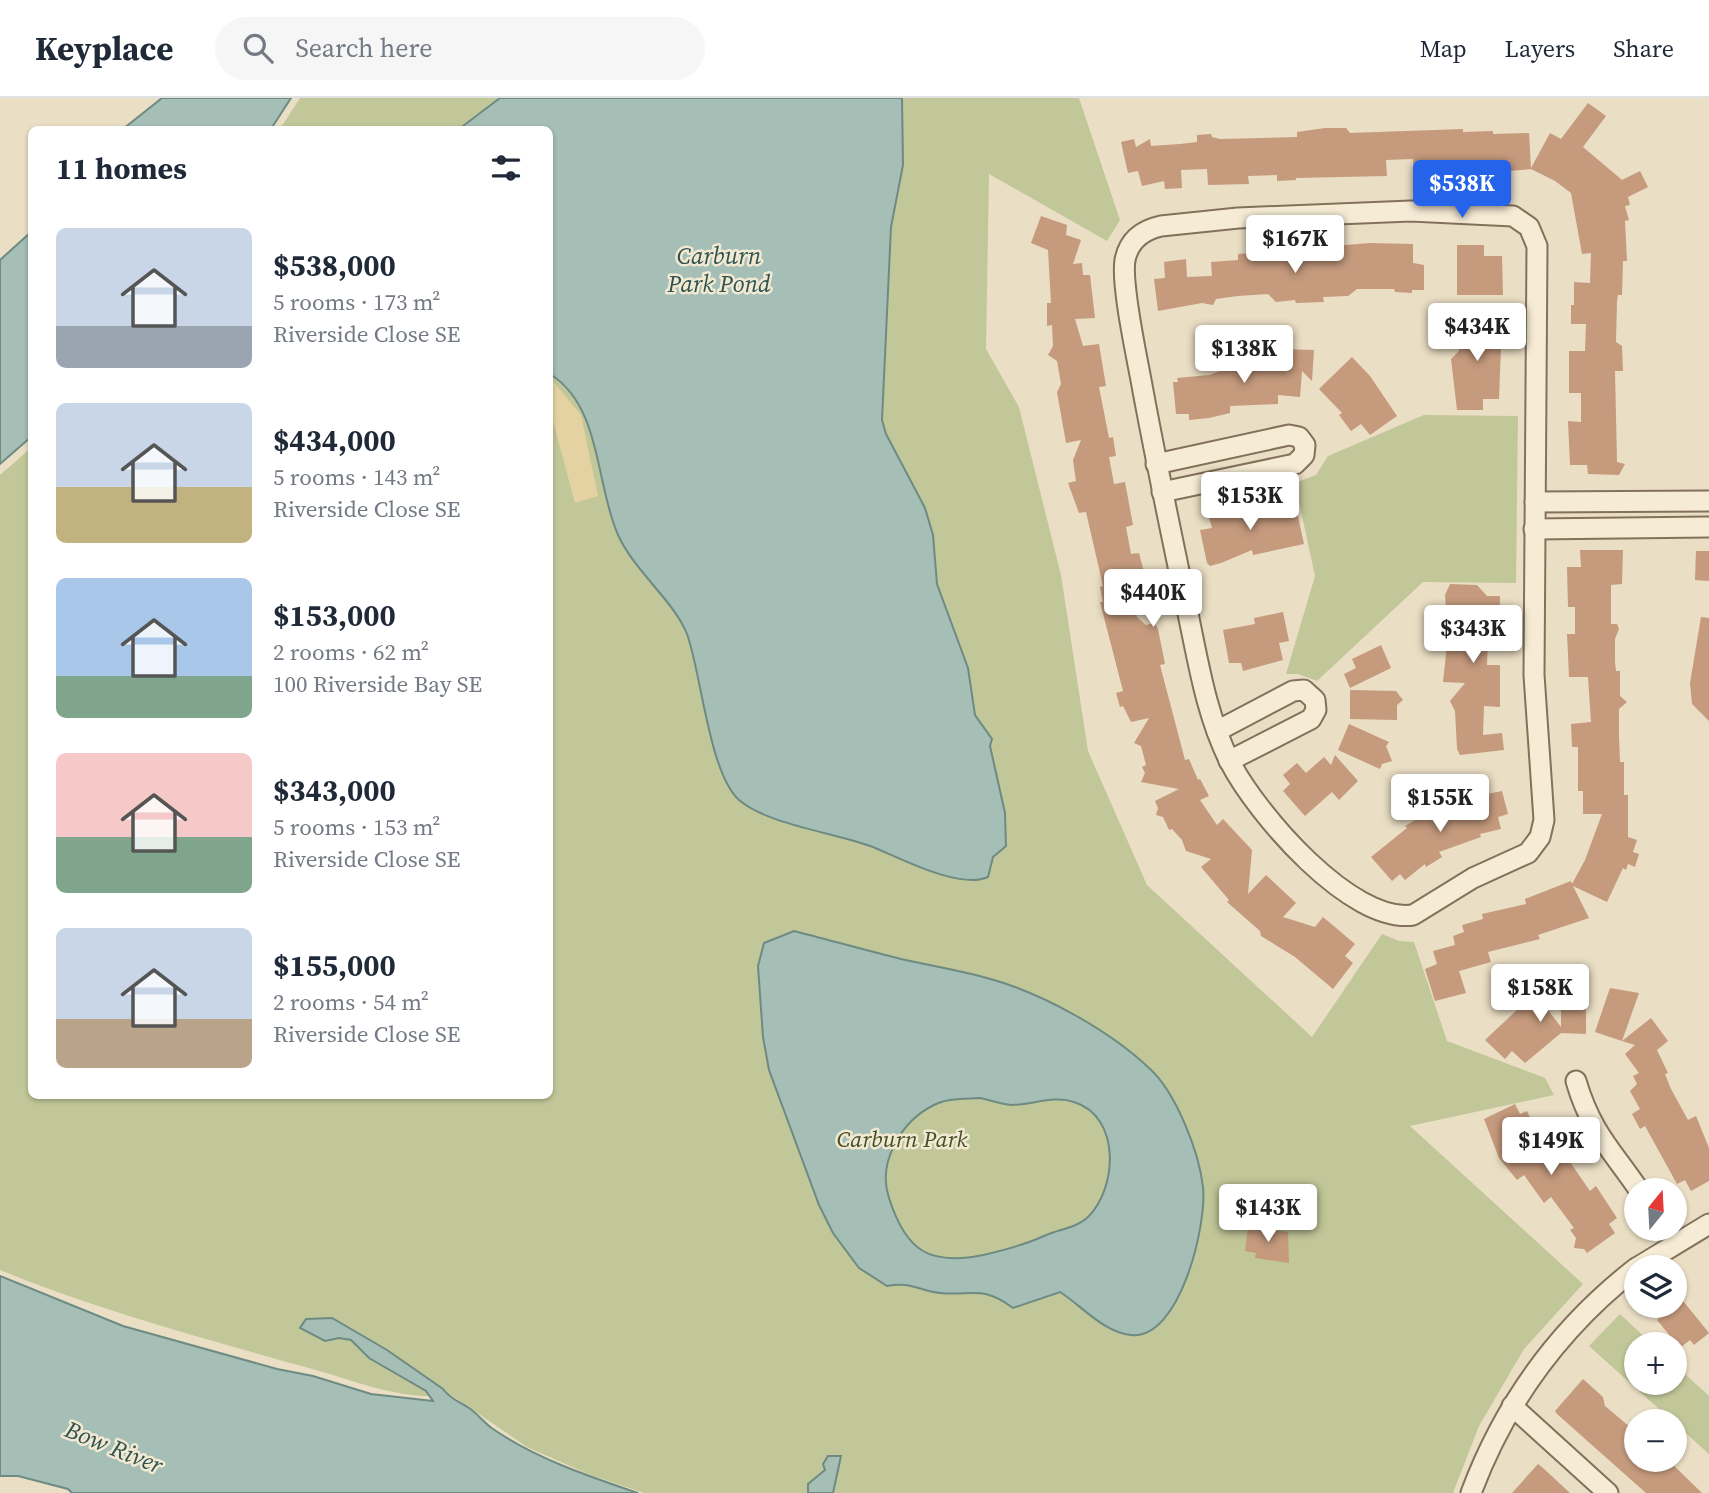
<!DOCTYPE html>
<meta charset="utf-8">
<style>
body{margin:0;font-family:"Source Serif 4",serif;background:#f6f6f7;color:#1f2937;height:100vh;display:flex;flex-direction:column;font-size:26px;white-space:nowrap}
*{box-sizing:border-box;margin:0}
p{font-size:23px;color:#747a83}
.icon{flex:none;width:38px;height:38px;fill:none;stroke:currentColor;stroke-width:2;stroke-linecap:round;stroke-linejoin:round}
.map{position:relative;flex:1;overflow:hidden}
.sheet{position:absolute;left:28px;top:28px;width:525px;height:973px;display:flex;flex-direction:column;background:#fff;border-radius:10px;box-shadow:0 2px 5px #0004}
.sheet>*{flex:none}
.needle{width:46px;rotate:18deg}
.tools{position:absolute;left:1624px;top:1080px;display:grid;gap:14px}
.tools a{display:grid;place-items:center;width:63px;height:63px;border-radius:50%;background:#fff;box-shadow:0 2px 5px #0004;font-size:35px}
.price{position:absolute;translate:-50% -60px;padding:0 16px;border-radius:7px;background:#fff;color:#222;font-size:23px;line-height:46px;filter:drop-shadow(0 2px 4px #0008)}
.price::after{content:'';position:absolute;left:50%;top:42px;width:21px;height:16px;margin-left:-10px;background:inherit;clip-path:polygon(0 0,100% 0,50% 100%)}
.price.on{background:#2563eb;color:#fff}
ul{padding:0;list-style:none}
li{display:flex;align-items:center;gap:21px;height:175px;padding:0 28px}
li span{display:grid;place-items:center;flex:none;width:196px;height:140px;border-radius:10px;color:#555}
li>.icon{margin-inline-start:auto}
span .icon{width:84px;height:84px;fill:#fffc;stroke-width:1}
li b{font-size:30px}
h2{display:flex;justify-content:space-between;align-items:center;height:84px;padding:0 28px;font-size:30px}
header{display:flex;align-items:center;gap:42px;box-sizing:border-box;height:98px;padding:0 35px;background:#fff;border-bottom:2px solid #e0e1e3}
header strong{font-size:33px}
nav{display:flex;gap:38px;margin-inline-start:auto;font-size:24px}
.search{width:490px;height:63px;background:#f6f6f7;display:flex;align-items:center;gap:18px;box-sizing:border-box;padding:0 24px;border-radius:38px;color:#747a83;font-size:26px}
.map>svg:first-child{display:block}
.green{fill:#c2c799}
.sand{fill:#e4d2a3}
.water{fill:#a5beb6;stroke:#6d8b83;stroke-width:2;fill-rule:evenodd}
.building{fill:#c59a7d}
.lines{fill:none;stroke-linecap:round;stroke-linejoin:round}
.minor-casing{stroke:#83715c;stroke-width:23}
.minor{stroke:#f6ecd6;stroke-width:19}
.labels{text-anchor:middle;dominant-baseline:central;stroke-width:5;stroke-linejoin:round;paint-order:stroke}
.park-label{font-size:23px;font-style:italic;fill:#454f27;stroke:#f2e9d3}
.water-label{font-size:24px;font-style:italic;fill:#2f5350;stroke:#f2e9d3}
</style>
<header>
<strong>Keyplace</strong>
<div class="search"><svg class="icon" aria-label="search" viewBox="0 0 24 24"><circle cx="10" cy="10" r="6"/><path d="M15 15l6 6"/></svg>Search here</div>
<nav><a>Map</a><a>Layers</a><a>Share</a></nav>
</header>
<div class="map">
<svg width="1709" height="1395" viewBox="0 0 1709 1395">
<rect width="100%" height="100%" fill="#eadec4"/>
<g class="green">
<path d="M300,0H1079L1120,122L1107,143L989,76L986,251L1019,309L1061,477L1088,653L1147,787L1312,939L1382,836L1399,843L1414,844L1447,943L1545,980L1554,997L1410,1028L1583,1186L1524,1251L1479,1328L1453,1395H644L588,1376L527,1349L451,1297C403,1303 361,1285 316,1272C209,1242 103,1214 0,1172V377L31,350L32,998H550V32L280,31Z"/>
<polygon points="1424,317 1518,318 1516,485 1423,484 1317,583 1298,576 1286,576 1315,478 1295,385 1316,377 1328,358"/>
<polygon points="1620,1216 1652,1246 1636,1246 1636,1284 1675,1284 1675,1267 1709,1298 1709,1356 1589,1248"/>
</g>
<polygon class="sand" points="550,280 581,317 598,398 575,405 550,312"/>
<g class="water">
<polygon points="162,0 291,0 271,31 123,31"/>
<path d="M500,0H902L903,67L891,129L882,322L886,336L925,410L933,437L937,486L968,570L975,617L992,641L990,648L1005,715L1006,748L993,759L988,779C960,792 900,760 873,749C837,735 768,727 739,702C709,675 701,574 687,536C674,503 635,474 618,437C595,385 602,309 550,276V32L459,31Z"/>
<polygon points="31,134 31,339 0,366 0,162"/>
<path d="M794,833C829,842 865,852 901,861C932,868 963,873 994,882C1045,897 1110,933 1149,970C1176,994 1199,1054 1203,1089C1207,1127 1180,1242 1131,1237C1103,1234 1082,1208 1060,1194L1013,1210C982,1187 973,1198 940,1195C919,1193 911,1183 887,1188L859,1170L833,1135L819,1107L769,972L763,939L758,868L764,845ZM980,1000C990,1002 1001,1006 1011,1007C1032,1007 1054,997 1074,1004C1122,1019 1117,1092 1087,1120C1074,1131 1058,1131 1044,1138C1024,1147 1005,1152 983,1157C929,1168 906,1153 889,1100C877,1065 901,1023 934,1007C948,1000 964,1001 980,1000Z"/>
<path d="M0,1178L123,1228L277,1271L313,1278L371,1296L433,1303L426,1293L369,1260L351,1242L339,1240L325,1243L300,1230L306,1221L332,1220L387,1252L443,1291C450,1301 459,1303 469,1310C478,1316 484,1325 493,1331C537,1361 588,1378 638,1395H72L68,1391L18,1378H0Z"/>
<polygon points="828,1358 841,1358 833,1395 808,1395 808,1386 825,1372 823,1366"/>
</g>
<g class="building">
<polygon points="1588,5 1606,18 1583,49 1622,82 1640,73 1648,89 1628,99 1630,107 1625,108 1629,122 1625,123 1627,163 1623,163 1622,197 1618,197 1617,203 1616,244 1622,248 1623,273 1615,273 1617,364 1625,366 1619,377 1588,376 1587,367 1570,367 1568,323 1581,324 1581,295 1569,295 1569,253 1585,253 1586,226 1571,226 1571,207 1574,207 1574,184 1590,185 1591,155 1582,156 1571,95 1555,83 1531,71 1498,74 1498,79 1414,79 1413,61 1386,62 1387,78 1296,80 1296,82 1277,83 1277,77 1248,78 1249,86 1208,87 1207,71 1181,72 1182,90 1165,91 1164,83 1142,88 1138,73 1128,75 1121,44 1134,41 1136,49 1150,41 1151,48 1180,46 1197,44 1197,37 1211,36 1212,39 1220,41 1297,39 1297,34 1325,30 1346,30 1350,35 1463,31 1463,34 1493,33 1493,36 1529,35 1531,70 1550,35 1561,41"/>
<polygon points="1041,118 1067,127 1066,137 1081,142 1073,166 1082,165 1083,177 1090,177 1095,220 1075,221 1083,248 1099,246 1106,288 1099,289 1109,340 1113,339 1116,358 1109,359 1114,386 1125,384 1133,427 1126,429 1131,456 1139,455 1150,497 1133,501 1137,519 1146,527 1155,525 1158,531 1165,566 1160,567 1185,662 1189,661 1198,682 1200,681 1209,698 1200,702 1217,727 1223,721 1252,752 1248,796 1266,777 1296,805 1283,819 1315,829 1323,819 1355,846 1345,858 1353,865 1333,891 1295,859 1261,838 1260,833 1227,804 1229,802 1201,769 1211,761 1186,753 1182,742 1172,731 1169,732 1163,719 1156,717 1158,710 1155,703 1179,691 1141,684 1145,675 1142,669 1146,667 1141,648 1134,645 1149,620 1131,624 1123,608 1120,609 1116,595 1123,593 1100,504 1103,504 1100,489 1103,488 1086,414 1079,415 1068,385 1076,383 1073,362 1081,342 1066,345 1057,294 1061,286 1057,263 1048,257 1053,248 1052,227 1047,228 1047,205 1051,205 1048,152 1031,145"/>
<polygon points="1370,145 1413,146 1413,165 1424,167 1424,192 1412,192 1412,195 1395,194 1394,191 1357,191 1348,198 1323,199 1324,204 1296,205 1295,202 1276,204 1268,196 1238,198 1216,201 1213,207 1202,205 1158,213 1154,181 1165,180 1164,164 1186,161 1187,179 1212,178 1211,164 1238,162 1238,156"/>
<polygon points="1457,147 1484,147 1484,158 1502,158 1503,197 1457,197"/>
<polygon points="1445,221 1502,223 1499,301 1483,301 1483,312 1457,312 1451,261 1459,253 1459,231"/>
<polygon points="1280,251 1314,252 1312,283 1302,273 1300,299 1278,297 1278,306 1230,308 1230,315 1209,320 1189,322 1189,316 1176,316 1173,284 1178,284 1177,280 1209,277 1220,273 1223,268 1229,273 1248,271 1248,259 1285,259"/>
<polygon points="1352,259 1370,278 1397,318 1370,337 1361,326 1351,333 1339,317 1342,315 1319,291"/>
<polygon points="1284,405 1286,413 1297,414 1304,446 1253,457 1252,452 1221,465 1210,468 1207,465 1200,432 1212,430 1208,416 1249,406 1250,413"/>
<polygon points="1580,452 1623,452 1622,486 1611,487 1611,526 1617,526 1619,531 1615,541 1615,564 1616,573 1620,573 1620,598 1627,604 1619,611 1619,638 1620,664 1624,664 1624,697 1628,697 1628,739 1637,742 1633,754 1639,756 1635,769 1628,766 1626,772 1623,770 1607,804 1573,788 1589,820 1538,837 1540,841 1488,854 1491,864 1459,873 1466,895 1435,903 1425,871 1437,866 1433,853 1455,847 1453,838 1464,834 1462,827 1483,821 1482,816 1526,806 1525,801 1571,783 1572,786 1585,762 1602,716 1583,716 1583,693 1578,693 1578,649 1572,649 1571,626 1591,624 1588,579 1569,579 1568,556 1567,536 1575,536 1575,509 1568,509 1567,469 1581,469"/>
<polygon points="1696,453 1709,453 1709,483 1695,482"/>
<polygon points="1450,486 1477,487 1487,498 1500,498 1499,540 1488,540 1487,567 1500,567 1500,609 1484,608 1483,637 1502,635 1504,652 1460,657 1457,651 1455,613 1450,603 1465,585 1443,584 1448,537 1445,497"/>
<polygon points="1283,514 1289,543 1279,545 1283,562 1243,573 1241,565 1229,565 1223,532 1255,526 1254,520"/>
<polygon points="1701,519 1709,520 1709,623 1692,606 1690,585"/>
<polygon points="1381,547 1391,570 1350,590 1344,576 1356,570 1352,561"/>
<polygon points="1350,592 1396,593 1403,602 1397,607 1397,622 1350,621"/>
<polygon points="1349,626 1389,644 1386,648 1392,663 1382,666 1380,671 1338,652"/>
<polygon points="1335,657 1358,683 1339,702 1332,694 1305,718 1283,693 1290,686 1283,677 1297,665 1306,675 1324,659 1331,667"/>
<polygon points="1502,693 1508,716 1498,719 1501,731 1480,736 1481,739 1439,754 1442,759 1426,769 1425,766 1405,782 1400,776 1392,783 1371,759 1407,730 1405,728 1430,713 1467,700"/>
<polygon points="1561,885 1586,888 1586,936 1561,935 1525,965 1512,953 1505,961 1485,942 1535,895 1561,929"/>
<polygon points="1610,890 1639,895 1622,943 1595,934"/>
<polygon points="1651,920 1668,943 1657,952 1668,975 1665,976 1671,991 1688,1022 1696,1018 1709,1050 1709,1083 1691,1093 1685,1082 1677,1086 1645,1028 1640,1031 1632,1016 1640,1011 1630,993 1637,986 1633,978 1639,975 1625,956 1635,947 1622,943"/>
<polygon points="1515,1006 1520,1016 1527,1013 1534,1028 1529,1031 1553,1061 1563,1054 1590,1093 1596,1088 1617,1120 1609,1126 1615,1135 1587,1155 1584,1151 1574,1150 1576,1140 1570,1132 1574,1130 1551,1099 1544,1105 1524,1077 1517,1082 1499,1060 1484,1021"/>
<polygon points="1248,1129 1288,1134 1289,1165 1255,1160 1256,1155 1245,1153"/>
<polygon points="1675,1193 1709,1235 1694,1247 1690,1242 1680,1250 1657,1222 1666,1214 1660,1208 1675,1208"/>
<polygon points="1583,1281 1603,1299 1605,1308 1636,1334 1636,1362 1668,1362 1702,1395 1646,1395 1557,1316 1555,1313"/>
<polygon points="1538,1366 1543,1370 1570,1395 1512,1395"/>
</g>
<g class="lines">
<g class="minor-casing">
<g id="minor">
<path d="M1411,113L1513,118L1529,129L1537,148L1534,577L1544,722L1540,739L1528,755L1473,780L1413,817C1351,826 1256,715 1230,664C1206,617 1198,562 1187,511C1171,435 1155,359 1141,282C1136,255 1121,186 1125,162C1129,142 1143,132 1161,128L1238,120Z"/>
<polyline points="1156,366 1289,337 1299,339 1305,347 1304,357 1295,366 1162,394"/>
<polyline points="1535,404 1709,403"/>
<polyline points="1534,431 1709,429"/>
<polyline points="1217,633 1293,593 1304,592 1315,602 1316,612 1311,621 1229,663"/>
<path d="M1576,983C1591,1034 1611,1051 1639,1092"/>
<polyline points="1638,1169 1709,1126"/>
<polyline points="1512,1308 1608,1395"/>
<path d="M1471,1395C1505,1304 1559,1230 1636,1170"/>
</g>
</g>
<use href="#minor" class="minor"/>
</g>
<g class="labels">
<g class="park-label">
<text x="902" y="1041">Carburn Park</text>
</g>
<g class="water-label">
<text x="719" y="157">Carburn<tspan x="719" dy="28">Park Pond</tspan></text>
<text transform="translate(114 1349) rotate(22)">Bow River</text>
</g>
</g>
</svg>
<div class="tools">
<a><svg class="needle" viewBox="-14 -14 28 28"><path d="M0-13l5 13h-10z" fill="#e53935"/><path d="M0 13l5-13h-10z" fill="#747a83"/></svg></a>
<a><svg class="icon" aria-label="layers" viewBox="0 0 24 24"><path d="M12 4l9 5-9 5-9-5zM3 14l9 5 9-5"/></svg></a>
<a>+</a>
<a>−</a>
</div>
<b class="price on" style="left:1462px;top:122px">$538K</b>
<b class="price" style="left:1295px;top:177px">$167K</b>
<b class="price" style="left:1477px;top:265px">$434K</b>
<b class="price" style="left:1244px;top:287px">$138K</b>
<b class="price" style="left:1250px;top:434px">$153K</b>
<b class="price" style="left:1153px;top:531px">$440K</b>
<b class="price" style="left:1473px;top:567px">$343K</b>
<b class="price" style="left:1440px;top:736px">$155K</b>
<b class="price" style="left:1540px;top:926px">$158K</b>
<b class="price" style="left:1551px;top:1079px">$149K</b>
<b class="price" style="left:1268px;top:1146px">$143K</b>
<section class="sheet">
<h2>11 homes<svg class="icon" aria-label="filters" viewBox="0 0 24 24"><path d="M4 7h16M4 17h16"/><circle cx="9" cy="7" r="2"/><circle cx="15" cy="17" r="2"/></svg></h2>
<ul>
<li><span style="background:linear-gradient(#c9d6e8 70%,#9aa5b1 0)"><svg class="icon" aria-label="home" viewBox="0 0 24 24"><path d="M3 11l9-7 9 7M6 9v11h12V9"/></svg></span><div><b>$538,000</b><p>5 rooms · 173 m²</p><p>Riverside Close SE</p></div></li>
<li><span style="background:linear-gradient(#c9d6e8 60%,#c2b280 0)"><svg class="icon" aria-label="home" viewBox="0 0 24 24"><path d="M3 11l9-7 9 7M6 9v11h12V9"/></svg></span><div><b>$434,000</b><p>5 rooms · 143 m²</p><p>Riverside Close SE</p></div></li>
<li><span style="background:linear-gradient(#a9c7e8 70%,#7fa58c 0)"><svg class="icon" aria-label="home" viewBox="0 0 24 24"><path d="M3 11l9-7 9 7M6 9v11h12V9"/></svg></span><div><b>$153,000</b><p>2 rooms · 62 m²</p><p>100 Riverside Bay SE</p></div></li>
<li><span style="background:linear-gradient(#f6c9c9 60%,#7fa58c 0)"><svg class="icon" aria-label="home" viewBox="0 0 24 24"><path d="M3 11l9-7 9 7M6 9v11h12V9"/></svg></span><div><b>$343,000</b><p>5 rooms · 153 m²</p><p>Riverside Close SE</p></div></li>
<li><span style="background:linear-gradient(#c9d6e8 65%,#b9a48a 0)"><svg class="icon" aria-label="home" viewBox="0 0 24 24"><path d="M3 11l9-7 9 7M6 9v11h12V9"/></svg></span><div><b>$155,000</b><p>2 rooms · 54 m²</p><p>Riverside Close SE</p></div></li>
</ul>
</section>
</div>
